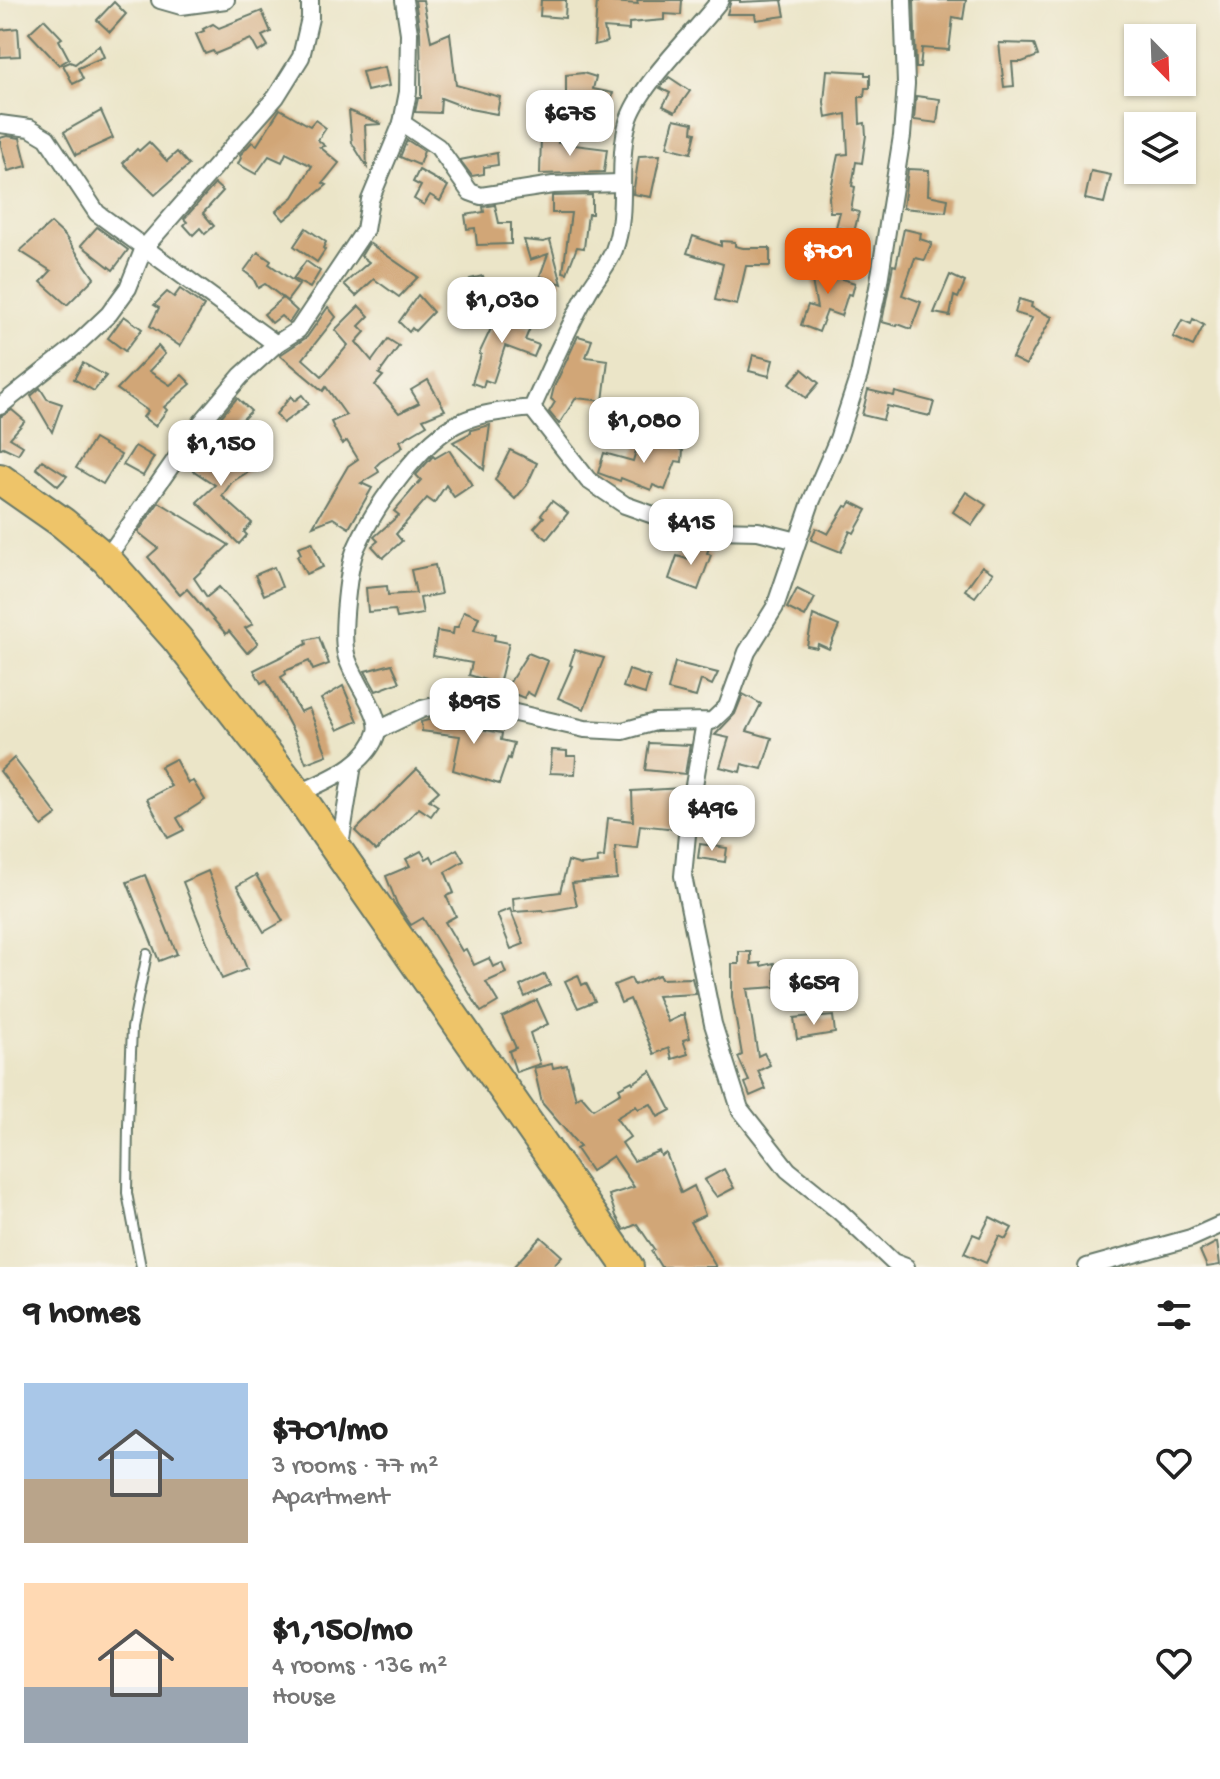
<!DOCTYPE html>
<meta charset="utf-8">
<style>
body{margin:0;font-family:"Gochi Hand",sans-serif;background:#f2f2f2;color:#222;height:100vh;display:flex;flex-direction:column;font-size:30px;white-space:nowrap}
*{box-sizing:border-box;margin:0}
p{font-size:26px;color:#767676}
.icon{flex:none;width:44px;height:44px;fill:none;stroke:currentColor;stroke-width:2;stroke-linecap:round;stroke-linejoin:round}
.map{position:relative;height:1267px;overflow:hidden}
.panel{display:flex;flex-direction:column;background:#fff;flex:1}
.panel>*{flex:none}
.needle{width:52px;rotate:157deg}
.controls{position:absolute;left:1124px;top:24px;display:grid;gap:16px}
.controls a{display:grid;place-items:center;width:72px;height:72px;border-radius:0px;background:#fff;box-shadow:0 2px 6px #0004;font-size:40px}
.price{position:absolute;translate:-50% -68px;padding:0 18px;border-radius:16px;background:#fff;color:#222;font-size:26px;line-height:52px;filter:drop-shadow(0 2px 4px #0008)}
.price::after{content:'';position:absolute;left:50%;top:48px;width:24px;height:18px;margin-left:-12px;background:inherit;clip-path:polygon(0 0,100% 0,50% 100%)}
.price.active{background:#ea580c;color:#fff}
ul{padding:0;list-style:none}
li{display:flex;align-items:center;gap:24px;height:200px;padding:0 24px}
li span{display:grid;place-items:center;flex:none;width:224px;height:160px;border-radius:0px;color:#555}
li>.icon{margin-inline-start:auto}
span .icon{width:96px;height:96px;fill:#fffc;stroke-width:1}
li b{font-size:34px}
h2{display:flex;justify-content:space-between;align-items:center;height:96px;padding:0 24px;font-size:34px}
.map>svg:first-child{display:block}
.building{fill:#d1a677}
.lines{fill:none;stroke-linecap:round;stroke-linejoin:round}
.lane-casing{stroke:#667868;stroke-width:12}
.street-casing{stroke:#667868;stroke-width:20}
.highway-casing{stroke:#667868;stroke-width:34}
.lane{stroke:#fff;stroke-width:8}
.street{stroke:#fff;stroke-width:16}
.highway{stroke:#eec469;stroke-width:30}
</style>
<div class="map">
<svg width="1220" height="1267" viewBox="0 0 1220 1267">
<rect width="100%" height="100%" fill="#f7f3e8"/>
<filter id="ink" filterUnits="userSpaceOnUse"><feTurbulence type="fractalNoise" baseFrequency=".0125" numOctaves="2"/><feDisplacementMap in="SourceGraphic" scale="16" xChannelSelector="R" yChannelSelector="G"/><feConvolveMatrix kernelMatrix="1 2 1 2 8 2 1 2 1" color-interpolation-filters="sRGB"/></filter>
<filter id="wash" filterUnits="userSpaceOnUse"><feTurbulence type="fractalNoise" baseFrequency=".006" numOctaves="4" result="noise"/><feDisplacementMap in="SourceGraphic" scale="32" xChannelSelector="R" yChannelSelector="G"/><feGaussianBlur stdDeviation="1.8" result="paint"/><feColorMatrix in="noise" values="0 0 0 0 0 0 0 0 0 0 0 0 0 0 0 0 0 1.4 0 .05"/><feComposite in="paint" operator="in"/></filter>
<g filter="url(#wash)">
<rect width="100%" height="100%" fill="#ebe5c8"/>
<g id="blocks">
<g class="building">
<polygon points="415,0 423,0 431,41 450,33 456,85 500,97 497,114 470,109 441,98 440,113 415,112 418,98 421,98 421,81 420,32"/>
<polygon points="541,0 566,0 565,18 540,16"/>
<polygon points="637,0 682,0 681,15 664,14 664,20 629,23 629,30 604,28 607,42 594,45 597,1 638,4"/>
<polygon points="731,0 740,0 740,2 782,0 785,16 756,20 755,14 727,14"/>
<polygon points="914,0 966,0 963,19 953,17 949,50 922,48 920,68 916,68"/>
<polygon points="114,2 126,14 110,32 97,20"/>
<polygon points="262,11 271,32 262,36 268,46 258,52 251,39 215,54 213,51 205,54 196,34 204,31 203,29 213,24 219,28"/>
<polygon points="44,19 62,38 59,40 69,59 59,65 29,33"/>
<polygon points="18,28 20,56 0,57 0,30"/>
<polygon points="999,43 1034,44 1038,56 1022,62 1012,62 1014,86 1004,87"/>
<polygon points="99,45 104,57 78,68 83,79 73,84 63,65 70,62 75,64"/>
<polygon points="385,67 389,86 367,91 362,72"/>
<polygon points="827,70 865,72 865,75 870,75 870,88 865,88 864,97 859,97 860,124 865,123 866,135 862,163 856,162 852,186 855,187 851,210 859,212 854,232 836,227 840,212 830,212 829,197 838,155 848,154 846,114 826,118 824,102"/>
<polygon points="583,73 596,77 593,89 613,93 609,111 566,94 566,75"/>
<polygon points="669,77 690,91 675,112 663,106 670,93 660,88"/>
<polygon points="916,96 940,99 937,123 914,120"/>
<polygon points="280,109 310,126 315,120 326,128 318,140 325,146 320,147 339,163 323,183 327,185 284,220 276,211 293,197 312,166 286,153 282,162 269,156 256,174 238,164 241,158 240,155 252,142 257,145"/>
<polygon points="101,111 113,138 76,155 64,132"/>
<polygon points="349,111 382,124 365,125 367,167 352,143"/>
<polygon points="674,119 693,123 692,132 696,133 691,153 667,147"/>
<polygon points="7,136 20,138 27,166 8,171 0,142 0,138"/>
<polygon points="541,136 559,137 558,143 607,149 604,172 540,174"/>
<polygon points="407,140 424,151 419,165 400,157"/>
<polygon points="149,142 167,161 177,152 189,165 155,195 123,163 137,149 139,151"/>
<polygon points="497,153 498,165 484,167 484,174 472,176 460,160"/>
<polygon points="660,155 651,197 633,194 639,156"/>
<polygon points="908,169 929,170 928,195 948,199 946,212 903,208"/>
<polygon points="419,170 448,186 440,201 430,195 424,205 414,199 421,186 413,182"/>
<polygon points="1091,171 1111,175 1104,203 1085,199"/>
<polygon points="215,184 223,191 203,213 214,226 205,234 200,228 193,235 184,225 187,222 184,219"/>
<polygon points="592,195 592,214 588,214 584,248 577,247 567,273 563,272 571,213 552,213 552,196"/>
<polygon points="495,205 499,223 511,223 511,244 477,245 475,228 467,229 465,215 484,212 483,207"/>
<polygon points="51,223 65,236 94,278 67,305 41,282 51,271 20,251"/>
<polygon points="97,227 128,250 113,270 81,245"/>
<polygon points="306,228 326,242 323,248 325,250 317,262 294,246"/>
<polygon points="904,229 921,233 920,239 932,243 925,260 915,258 902,295 921,302 911,329 898,324 897,326 882,322 893,265 896,266"/>
<polygon points="693,236 721,246 721,241 735,242 735,246 743,248 770,248 770,266 746,266 737,305 715,300 723,264 687,253"/>
<polygon points="524,240 543,242 550,240 562,284 540,276 548,254 530,260"/>
<polygon points="369,243 418,277 399,297 374,279 356,296 344,284 369,262 361,256"/>
<polygon points="258,252 271,261 269,264 299,285 287,301 265,284 258,288 253,278 244,271"/>
<polygon points="827,258 843,261 839,278 855,283 852,295 848,294 841,316 827,311 819,332 801,325 808,305 817,308 812,281 823,279"/>
<polygon points="306,261 320,271 310,288 293,279"/>
<polygon points="950,275 965,282 958,298 954,296 950,316 934,313"/>
<polygon points="483,276 486,284 495,281 502,303 474,312 467,289 473,288 470,279"/>
<polygon points="180,289 204,306 180,346 150,326 159,308 154,305 167,292 174,297"/>
<polygon points="418,295 433,312 415,331 412,328 409,332 399,322"/>
<polygon points="283,298 297,311 289,323 281,316 272,323 264,314"/>
<polygon points="1019,299 1032,303 1031,307 1052,317 1026,365 1012,358 1032,318 1015,313"/>
<polygon points="502,305 515,311 510,320 530,328 525,340 539,345 534,357 505,346 493,383 485,380 483,387 472,383 481,355 479,354"/>
<polygon points="359,306 369,316 359,326 365,332 356,342 372,361 388,339 399,346 379,374 383,376 375,385 399,413 419,403 411,390 428,380 445,410 423,419 427,425 400,441 403,447 380,462 376,466 379,472 361,483 372,488 349,528 333,518 313,526 348,466 358,459 347,441 342,444 331,422 346,415 326,387 323,391 280,355 307,337 328,307 336,317 303,359 322,376 348,345 335,330"/>
<polygon points="124,316 142,329 125,351 108,338"/>
<polygon points="1193,319 1204,325 1193,346 1173,337 1182,320 1191,324"/>
<polygon points="578,336 592,340 586,357 608,360 603,401 576,398 559,424 549,412 555,402 551,399 554,387"/>
<polygon points="158,346 165,354 149,371 170,385 182,375 191,384 164,407 167,410 155,426 143,417 148,411 117,389"/>
<polygon points="753,355 773,360 769,376 749,371"/>
<polygon points="83,363 106,376 94,391 74,379"/>
<polygon points="802,369 819,383 806,398 789,384"/>
<polygon points="40,388 47,399 62,404 52,432 31,396"/>
<polygon points="868,390 894,396 895,392 934,402 930,416 887,406 883,420 862,415"/>
<polygon points="302,395 309,404 283,423 276,414 291,396 294,401"/>
<polygon points="237,398 251,411 226,436 214,425"/>
<polygon points="12,410 25,421 10,438 23,446 18,454 3,447 0,449 0,417"/>
<polygon points="490,425 484,470 453,442 471,433 471,430"/>
<polygon points="640,437 683,450 682,462 676,461 665,490 653,485 651,490 621,478 620,481 598,473 604,453 633,461"/>
<polygon points="94,439 121,455 103,484 76,468"/>
<polygon points="210,442 235,459 238,456 249,471 232,482 222,496 252,523 244,532 247,535 239,544 197,502 215,485 191,469 197,461 191,457 198,446 204,450"/>
<polygon points="135,446 154,457 143,476 123,465"/>
<polygon points="449,450 472,485 454,497 446,485 434,503 427,498 396,534 402,541 383,558 372,546 378,541 374,537 399,515 394,511 421,480 416,475 424,466 433,456 435,458"/>
<polygon points="510,450 537,463 527,485 515,499 495,480"/>
<polygon points="42,460 67,476 58,486 36,468"/>
<polygon points="966,492 986,505 972,525 953,512"/>
<polygon points="552,501 568,513 547,539 534,528 544,517 541,515"/>
<polygon points="159,502 229,545 194,578 207,597 219,587 253,624 245,628 258,643 247,653 229,631 226,634 187,589 180,595 148,557 158,548 138,532"/>
<polygon points="851,502 867,510 854,533 850,531 841,552 811,540 816,528 828,534 845,506 848,507"/>
<polygon points="312,542 323,567 306,574 297,556 301,554 298,547"/>
<polygon points="694,542 709,548 707,553 711,555 698,590 669,579 677,556 687,559"/>
<polygon points="435,565 441,594 420,598 423,614 397,618 395,610 368,612 366,588 387,586 388,595 416,593 411,570"/>
<polygon points="982,566 993,573 975,597 965,590"/>
<polygon points="274,567 282,587 264,595 255,575"/>
<polygon points="797,589 815,598 805,617 787,608"/>
<polygon points="464,611 479,617 474,630 495,635 494,640 509,643 499,684 469,675 472,663 433,656 437,631 453,634 454,627 458,627"/>
<polygon points="813,615 839,626 829,649 818,644 817,648 807,646"/>
<polygon points="319,637 329,664 313,670 309,661 285,671 286,674 281,677 300,712 309,708 327,755 306,763 295,735 266,680 261,683 254,670 307,644 306,640"/>
<polygon points="575,650 604,658 584,709 558,698 572,666 570,665"/>
<polygon points="528,653 548,661 534,696 527,692 524,698 505,690"/>
<polygon points="675,662 678,663 718,673 712,685 701,680 696,697 668,690"/>
<polygon points="392,664 400,682 376,691 365,671"/>
<polygon points="629,670 650,677 645,694 623,687"/>
<polygon points="343,686 358,721 338,730 321,699"/>
<polygon points="743,694 761,704 747,731 772,738 762,769 742,764 740,772 720,767 729,738 715,735 735,714"/>
<polygon points="459,711 478,716 475,728 502,733 501,740 514,743 510,759 508,758 499,784 453,770 460,736 422,731 421,722"/>
<polygon points="649,743 690,745 685,774 645,770"/>
<polygon points="552,750 567,751 567,756 576,756 575,774 550,773"/>
<polygon points="14,758 57,815 42,826 0,771"/>
<polygon points="175,759 188,783 193,781 205,800 177,818 184,830 168,838 147,799 171,786 160,767"/>
<polygon points="417,769 439,791 429,800 438,806 431,816 419,808 376,851 355,831"/>
<polygon points="682,788 676,829 640,825 637,848 615,846 617,879 572,883 577,906 544,912 543,910 514,912 513,898 560,892 568,861 581,865 598,863 597,858 604,857 608,818 633,821 632,791"/>
<polygon points="700,844 727,848 725,862 698,858"/>
<polygon points="457,849 464,861 445,872 454,893 446,896 456,916 445,922 462,951 466,949 474,965 489,958 493,967 502,963 506,973 486,982 498,1002 481,1012 423,918 411,925 397,904 386,876 410,866 406,859 421,851 426,859 431,856 434,862"/>
<polygon points="208,871 247,969 222,979 183,882"/>
<polygon points="145,875 177,954 159,961 127,882"/>
<polygon points="256,875 283,921 264,932 237,886"/>
<polygon points="510,909 524,944 511,949 497,914"/>
<polygon points="739,952 751,952 751,964 761,963 761,966 774,963 776,987 747,989 758,1056 764,1053 770,1065 758,1071 766,1089 750,1096 745,1083 749,1081 738,1057 742,1055 732,997 732,964 739,964"/>
<polygon points="545,974 550,985 525,997 520,986"/>
<polygon points="578,975 582,985 586,983 595,1001 578,1008 565,981"/>
<polygon points="659,975 661,979 692,978 696,994 657,996 668,1022 684,1014 690,1038 683,1040 688,1054 672,1059 669,1048 654,1054 630,999 621,1003 614,985 631,978 634,985"/>
<polygon points="537,1000 548,1024 530,1033 540,1064 516,1072 509,1051 516,1048 502,1017"/>
<polygon points="812,1016 812,1018 833,1016 835,1033 797,1039 794,1018"/>
<polygon points="552,1064 553,1068 567,1065 576,1099 581,1095 593,1109 621,1092 619,1088 632,1081 633,1083 651,1071 671,1110 658,1117 651,1104 638,1109 636,1106 616,1118 630,1137 622,1143 634,1161 659,1151 661,1156 666,1153 681,1193 694,1186 705,1215 690,1222 716,1267 661,1267 651,1251 654,1249 637,1224 624,1230 616,1216 609,1195 634,1187 613,1156 591,1171 576,1149 580,1147 542,1103 534,1068"/>
<polygon points="724,1169 734,1188 717,1197 704,1180"/>
<polygon points="990,1217 1012,1228 1006,1239 999,1236 986,1263 964,1253 973,1234 980,1237"/>
<polygon points="541,1237 562,1256 552,1267 513,1267"/>
<polygon points="1217,1242 1220,1265 1207,1267 1200,1251"/>
</g>
</g>
</g>
<g filter="url(#ink)">
<use href="#blocks" fill-opacity="0" stroke="#667868" stroke-width="2"/>
<g class="lines">
<g class="lane-casing">
<polyline id="lane" points="141,1267 127,1193 128,1125 132,1028 147,954"/>
</g>
<g class="street-casing">
<g id="street">
<polyline points="160,0 181,6 226,0"/>
<polyline points="402,123 438,147 470,192 481,196 553,185 620,183"/>
<polyline points="0,124 30,128 47,138 97,213 276,344"/>
<polyline points="0,406 72,349 109,314 128,288 144,248 276,97 301,57 310,18 310,0"/>
<polyline points="532,408 588,480 625,505 673,522 716,530 758,531 797,541"/>
<polyline points="106,559 201,423 241,376 276,344 298,330 365,230 370,200 402,123 408,92 409,33 404,0"/>
<polyline points="705,722 689,814 683,876 713,1024 740,1109 788,1170 839,1211 893,1262 906,1267"/>
<polyline points="378,730 422,709 459,700 585,729 623,731 655,722 712,721 727,707 747,652 775,607 811,502 838,439 859,375 878,288 902,136 906,84 903,0"/>
<path d="M298,794C326,780 368,766 377,732C382,713 350,676 346,654C341,634 348,564 357,546C374,508 423,438 461,422C483,412 508,411 532,408C550,369 567,329 588,292C596,278 608,265 614,250C629,210 616,164 628,122C638,86 696,32 720,0"/>
<polyline points="339,851 353,765"/>
<polyline points="1087,1267 1191,1238 1220,1225"/>
</g>
</g>
<g class="highway-casing">
<polyline id="highway" points="0,479 63,523 106,559 177,639 298,794 628,1267"/>
</g>
<use href="#lane" class="lane"/>
<use href="#street" class="street"/>
<use href="#highway" class="highway"/>
</g>
</g>
</svg>
<div class="controls">
<a><svg class="needle" viewBox="-14 -14 28 28"><path d="M0-13l5 13h-10z" fill="#e53935"/><path d="M0 13l5-13h-10z" fill="#767676"/></svg></a>
<a><svg class="icon" aria-label="layers" viewBox="0 0 24 24"><path d="M12 4l9 5-9 5-9-5zM3 14l9 5 9-5"/></svg></a>
</div>
<b class="price" style="left:570px;top:158px">$675</b>
<b class="price active" style="left:828px;top:296px">$701</b>
<b class="price" style="left:502px;top:345px">$1,030</b>
<b class="price" style="left:644px;top:465px">$1,080</b>
<b class="price" style="left:221px;top:488px">$1,150</b>
<b class="price" style="left:691px;top:567px">$415</b>
<b class="price" style="left:474px;top:746px">$895</b>
<b class="price" style="left:712px;top:853px">$496</b>
<b class="price" style="left:814px;top:1027px">$659</b>
</div>
<section class="panel">
<h2>9 homes<svg class="icon" aria-label="filters" viewBox="0 0 24 24"><path d="M4 7h16M4 17h16"/><circle cx="9" cy="7" r="2"/><circle cx="15" cy="17" r="2"/></svg></h2>
<ul>
<li><span style="background:linear-gradient(#a9c7e8 60%,#b9a48a 0)"><svg class="icon" aria-label="home" viewBox="0 0 24 24"><path d="M3 11l9-7 9 7M6 9v11h12V9"/></svg></span><div><b>$701/mo</b><p>3 rooms · 77 m²</p><p>Apartment</p></div><svg class="icon" aria-label="heart" viewBox="0 0 24 24"><path d="M12 20l-8-8c-3-5 5-10 8-4 3-6 11-1 8 4z"/></svg></li>
<li><span style="background:linear-gradient(#ffd9b3 65%,#9aa5b1 0)"><svg class="icon" aria-label="home" viewBox="0 0 24 24"><path d="M3 11l9-7 9 7M6 9v11h12V9"/></svg></span><div><b>$1,150/mo</b><p>4 rooms · 136 m²</p><p>House</p></div><svg class="icon" aria-label="heart" viewBox="0 0 24 24"><path d="M12 20l-8-8c-3-5 5-10 8-4 3-6 11-1 8 4z"/></svg></li>
</ul>
</section>
